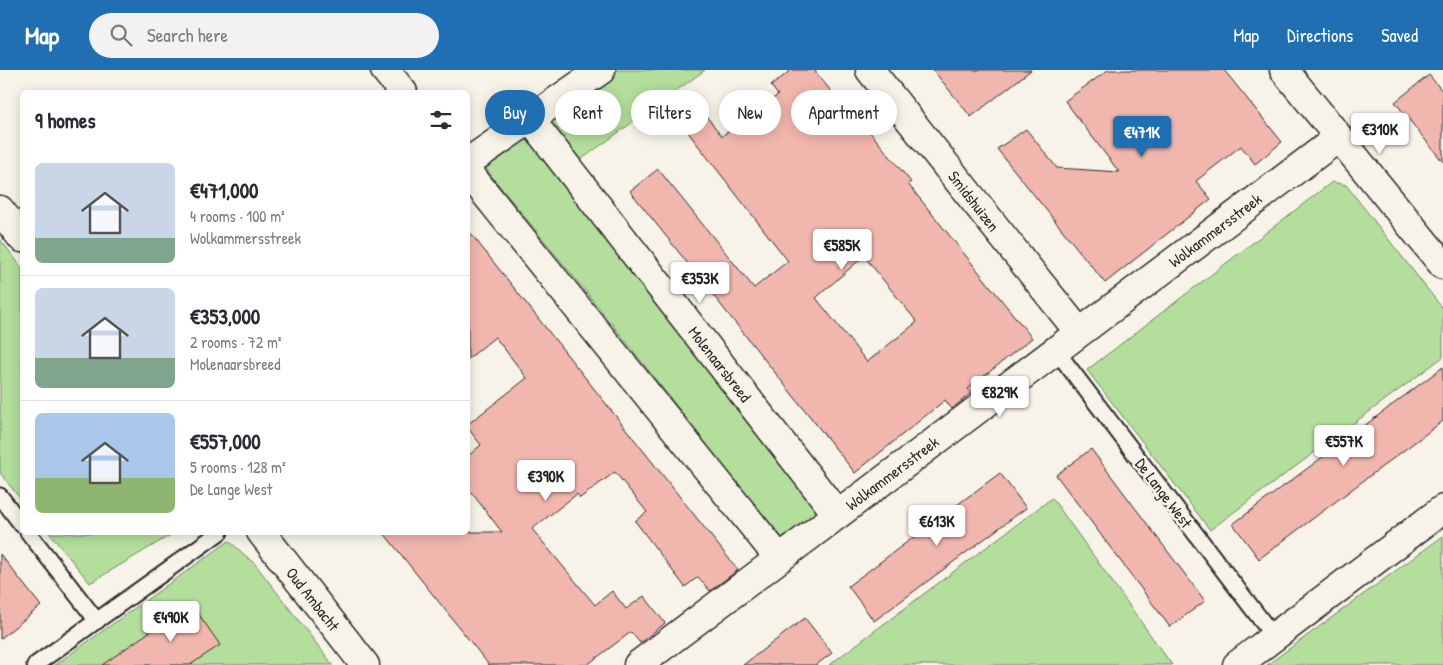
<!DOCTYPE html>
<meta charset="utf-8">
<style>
body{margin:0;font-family:"Patrick Hand",sans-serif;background:#f2f2f3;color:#2b2b33;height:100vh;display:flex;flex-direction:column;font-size:19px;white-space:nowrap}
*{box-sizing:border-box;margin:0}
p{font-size:16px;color:#7c7c81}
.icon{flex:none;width:28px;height:28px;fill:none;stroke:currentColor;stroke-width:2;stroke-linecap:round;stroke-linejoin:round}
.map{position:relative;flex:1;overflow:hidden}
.side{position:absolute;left:20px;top:20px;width:450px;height:445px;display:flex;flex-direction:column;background:#fff;border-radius:8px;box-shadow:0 2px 12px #0003}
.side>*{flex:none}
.guide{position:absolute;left:485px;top:20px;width:475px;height:45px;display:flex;gap:10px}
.price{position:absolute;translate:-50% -42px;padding:0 11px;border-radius:5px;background:#fff;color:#222;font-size:16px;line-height:32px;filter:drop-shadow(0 1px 2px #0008)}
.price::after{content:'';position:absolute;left:50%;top:30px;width:15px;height:11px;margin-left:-8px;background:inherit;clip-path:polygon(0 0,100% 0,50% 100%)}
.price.on{background:#1f6fb2;color:#fff}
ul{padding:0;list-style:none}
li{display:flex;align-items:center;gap:15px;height:125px;padding:0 15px}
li+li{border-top:1px solid #e1e1e2}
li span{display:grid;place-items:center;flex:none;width:140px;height:100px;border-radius:8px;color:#555}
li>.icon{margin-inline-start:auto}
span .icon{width:60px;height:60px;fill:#fffc;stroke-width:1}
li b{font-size:21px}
h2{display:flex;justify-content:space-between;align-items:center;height:60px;padding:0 15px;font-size:21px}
.pill{padding:0 18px;border-radius:22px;background:#fff;box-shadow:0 2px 12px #0003;font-size:18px;line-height:45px}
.pill.on{background:#1f6fb2;color:#fff}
header{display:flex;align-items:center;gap:30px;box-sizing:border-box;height:70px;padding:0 25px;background:#1f6fb2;color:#fff}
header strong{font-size:24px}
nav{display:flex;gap:28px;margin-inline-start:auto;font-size:18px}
.search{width:350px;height:45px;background:#f2f2f3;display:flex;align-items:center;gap:12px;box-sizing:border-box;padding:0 18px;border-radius:28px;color:#7c7c81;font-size:19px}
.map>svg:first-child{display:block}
.green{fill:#b3de9c;stroke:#6f8464}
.building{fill:#f1b6ae;stroke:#2b2b2b;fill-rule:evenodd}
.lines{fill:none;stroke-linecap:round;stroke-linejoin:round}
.service-casing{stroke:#2b2b2b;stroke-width:19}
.minor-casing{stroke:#2b2b2b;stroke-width:31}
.tertiary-casing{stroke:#2b2b2b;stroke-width:31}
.service{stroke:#f7f3e8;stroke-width:15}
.minor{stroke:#f7f3e8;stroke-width:28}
.tertiary{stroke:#f7f3e8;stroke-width:28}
.labels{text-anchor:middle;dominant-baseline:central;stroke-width:5;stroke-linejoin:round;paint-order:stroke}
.street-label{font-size:16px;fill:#2b2b2b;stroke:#f7f3e8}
</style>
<header>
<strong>Map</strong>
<div class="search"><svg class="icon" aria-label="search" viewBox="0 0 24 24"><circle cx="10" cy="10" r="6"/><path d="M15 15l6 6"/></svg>Search here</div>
<nav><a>Map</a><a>Directions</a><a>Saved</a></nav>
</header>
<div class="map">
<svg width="1443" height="595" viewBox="0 0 1443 595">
<rect width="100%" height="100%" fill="#f7f3e8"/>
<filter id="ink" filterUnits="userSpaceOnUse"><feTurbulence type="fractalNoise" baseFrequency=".02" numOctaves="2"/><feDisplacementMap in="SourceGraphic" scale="10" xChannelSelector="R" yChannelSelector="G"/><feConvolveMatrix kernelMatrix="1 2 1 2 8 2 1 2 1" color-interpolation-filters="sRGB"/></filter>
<g filter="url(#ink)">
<g class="green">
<polygon points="575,0 705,0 579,91 534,30"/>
<polygon points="525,68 534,75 821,442 783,472 613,255 489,103 484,93"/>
<polygon points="1332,112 1346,115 1443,239 1443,287 1210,460 1087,300"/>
<polygon points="0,169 22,198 22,431 0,403"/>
<polygon points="1052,428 1172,595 829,595"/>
<polygon points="49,463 174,463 90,513"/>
<polygon points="1443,466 1443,595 1267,595"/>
<polygon points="229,471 255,494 333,595 55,595"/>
</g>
<g class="building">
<path d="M791,0H814L848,42L851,39L911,112L908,114L1032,268L968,319L971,323L952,339L945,330L855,403L630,121L658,99L754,218L788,191L687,61L706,46L722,66L778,25L771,16ZM864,186L917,252L867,292L816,228Z"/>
<polygon points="933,0 1031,0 971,47"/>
<polygon points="1108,0 1224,0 1282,72 1255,94 1241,76 1196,111 1211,129 1105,213 997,79 1026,59 1057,98 1119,102 1065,31"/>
<polygon points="1429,5 1443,22 1443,92 1395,32"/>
<polygon points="468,160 738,500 710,521 698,507 685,517 635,451 647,442 615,402 580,428 577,424 532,459 595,535 612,521 626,539 644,526 665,553 640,573 631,562 587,595 489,595 383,462 502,462 468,418 468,386 481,375 468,358 468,354 527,308 495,267 468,289"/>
<polygon points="1443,297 1443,351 1259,489 1233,454"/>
<polygon points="1091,379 1205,531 1170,557 1056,405"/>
<polygon points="1000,403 1026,438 874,551 848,516"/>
<polygon points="0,484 41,536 0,569"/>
<polygon points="191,533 220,575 190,595 102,595"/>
<polygon points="805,548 832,583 816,595 743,595"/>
</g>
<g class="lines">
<g class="service-casing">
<g id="service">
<polyline points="1055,279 1274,567"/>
<polyline points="0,426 22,455"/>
<polyline points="28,462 97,551"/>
<polyline points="35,595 220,462"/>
</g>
</g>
<g class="minor-casing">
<g id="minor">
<polyline points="385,0 403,22"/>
<polyline points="870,0 1079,262"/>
<polyline points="1284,0 1443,195"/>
<polyline points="530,49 837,444"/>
<polyline points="468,92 601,0"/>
<polyline points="468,102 779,488"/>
<polyline points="0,140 22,168"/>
<polyline points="261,462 365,595"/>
<polyline points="638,595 1338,68"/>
</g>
</g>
<g class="tertiary-casing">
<polyline id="tertiary" points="1237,595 1443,439"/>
</g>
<use href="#service" class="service"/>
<use href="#minor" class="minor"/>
<use href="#tertiary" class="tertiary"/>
</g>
</g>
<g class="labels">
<g class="street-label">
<text transform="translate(974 131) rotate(52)">Smidshuizen</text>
<text transform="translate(1215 160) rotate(-37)">Wolkammersstreek</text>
<text transform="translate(720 294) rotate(52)">Molenaarsbreed</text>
<text transform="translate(892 403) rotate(-37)">Wolkammersstreek</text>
<text transform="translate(1164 423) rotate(53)">De Lange West</text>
<text transform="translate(313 529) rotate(52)">Oud Ambacht</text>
</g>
</g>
</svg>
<b class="price" style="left:1380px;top:85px">€310K</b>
<b class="price on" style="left:1142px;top:88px">€471K</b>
<b class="price" style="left:842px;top:201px">€585K</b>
<b class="price" style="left:700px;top:234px">€353K</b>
<b class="price" style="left:1000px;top:348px">€829K</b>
<b class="price" style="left:1344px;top:397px">€557K</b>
<b class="price" style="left:546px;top:432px">€390K</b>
<b class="price" style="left:937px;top:477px">€613K</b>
<b class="price" style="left:171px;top:573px">€490K</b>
<div class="guide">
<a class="pill on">Buy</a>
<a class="pill">Rent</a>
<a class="pill">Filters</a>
<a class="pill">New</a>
<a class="pill">Apartment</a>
</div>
<section class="side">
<h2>9 homes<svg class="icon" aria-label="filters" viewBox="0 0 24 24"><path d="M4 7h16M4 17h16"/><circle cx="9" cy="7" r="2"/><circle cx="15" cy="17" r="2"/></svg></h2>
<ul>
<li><span style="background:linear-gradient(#c9d6e8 75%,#7fa58c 0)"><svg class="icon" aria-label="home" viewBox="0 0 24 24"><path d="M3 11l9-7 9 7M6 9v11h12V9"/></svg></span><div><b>€471,000</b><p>4 rooms · 100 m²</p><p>Wolkammersstreek</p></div></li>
<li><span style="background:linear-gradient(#c9d6e8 70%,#7fa58c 0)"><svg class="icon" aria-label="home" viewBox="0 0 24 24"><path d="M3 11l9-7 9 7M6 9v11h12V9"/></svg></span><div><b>€353,000</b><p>2 rooms · 72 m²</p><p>Molenaarsbreed</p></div></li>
<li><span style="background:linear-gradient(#a9c7e8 65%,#8fb573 0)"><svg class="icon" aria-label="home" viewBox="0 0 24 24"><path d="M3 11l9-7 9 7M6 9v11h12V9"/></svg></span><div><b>€557,000</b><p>5 rooms · 128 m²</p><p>De Lange West</p></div></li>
</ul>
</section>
</div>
